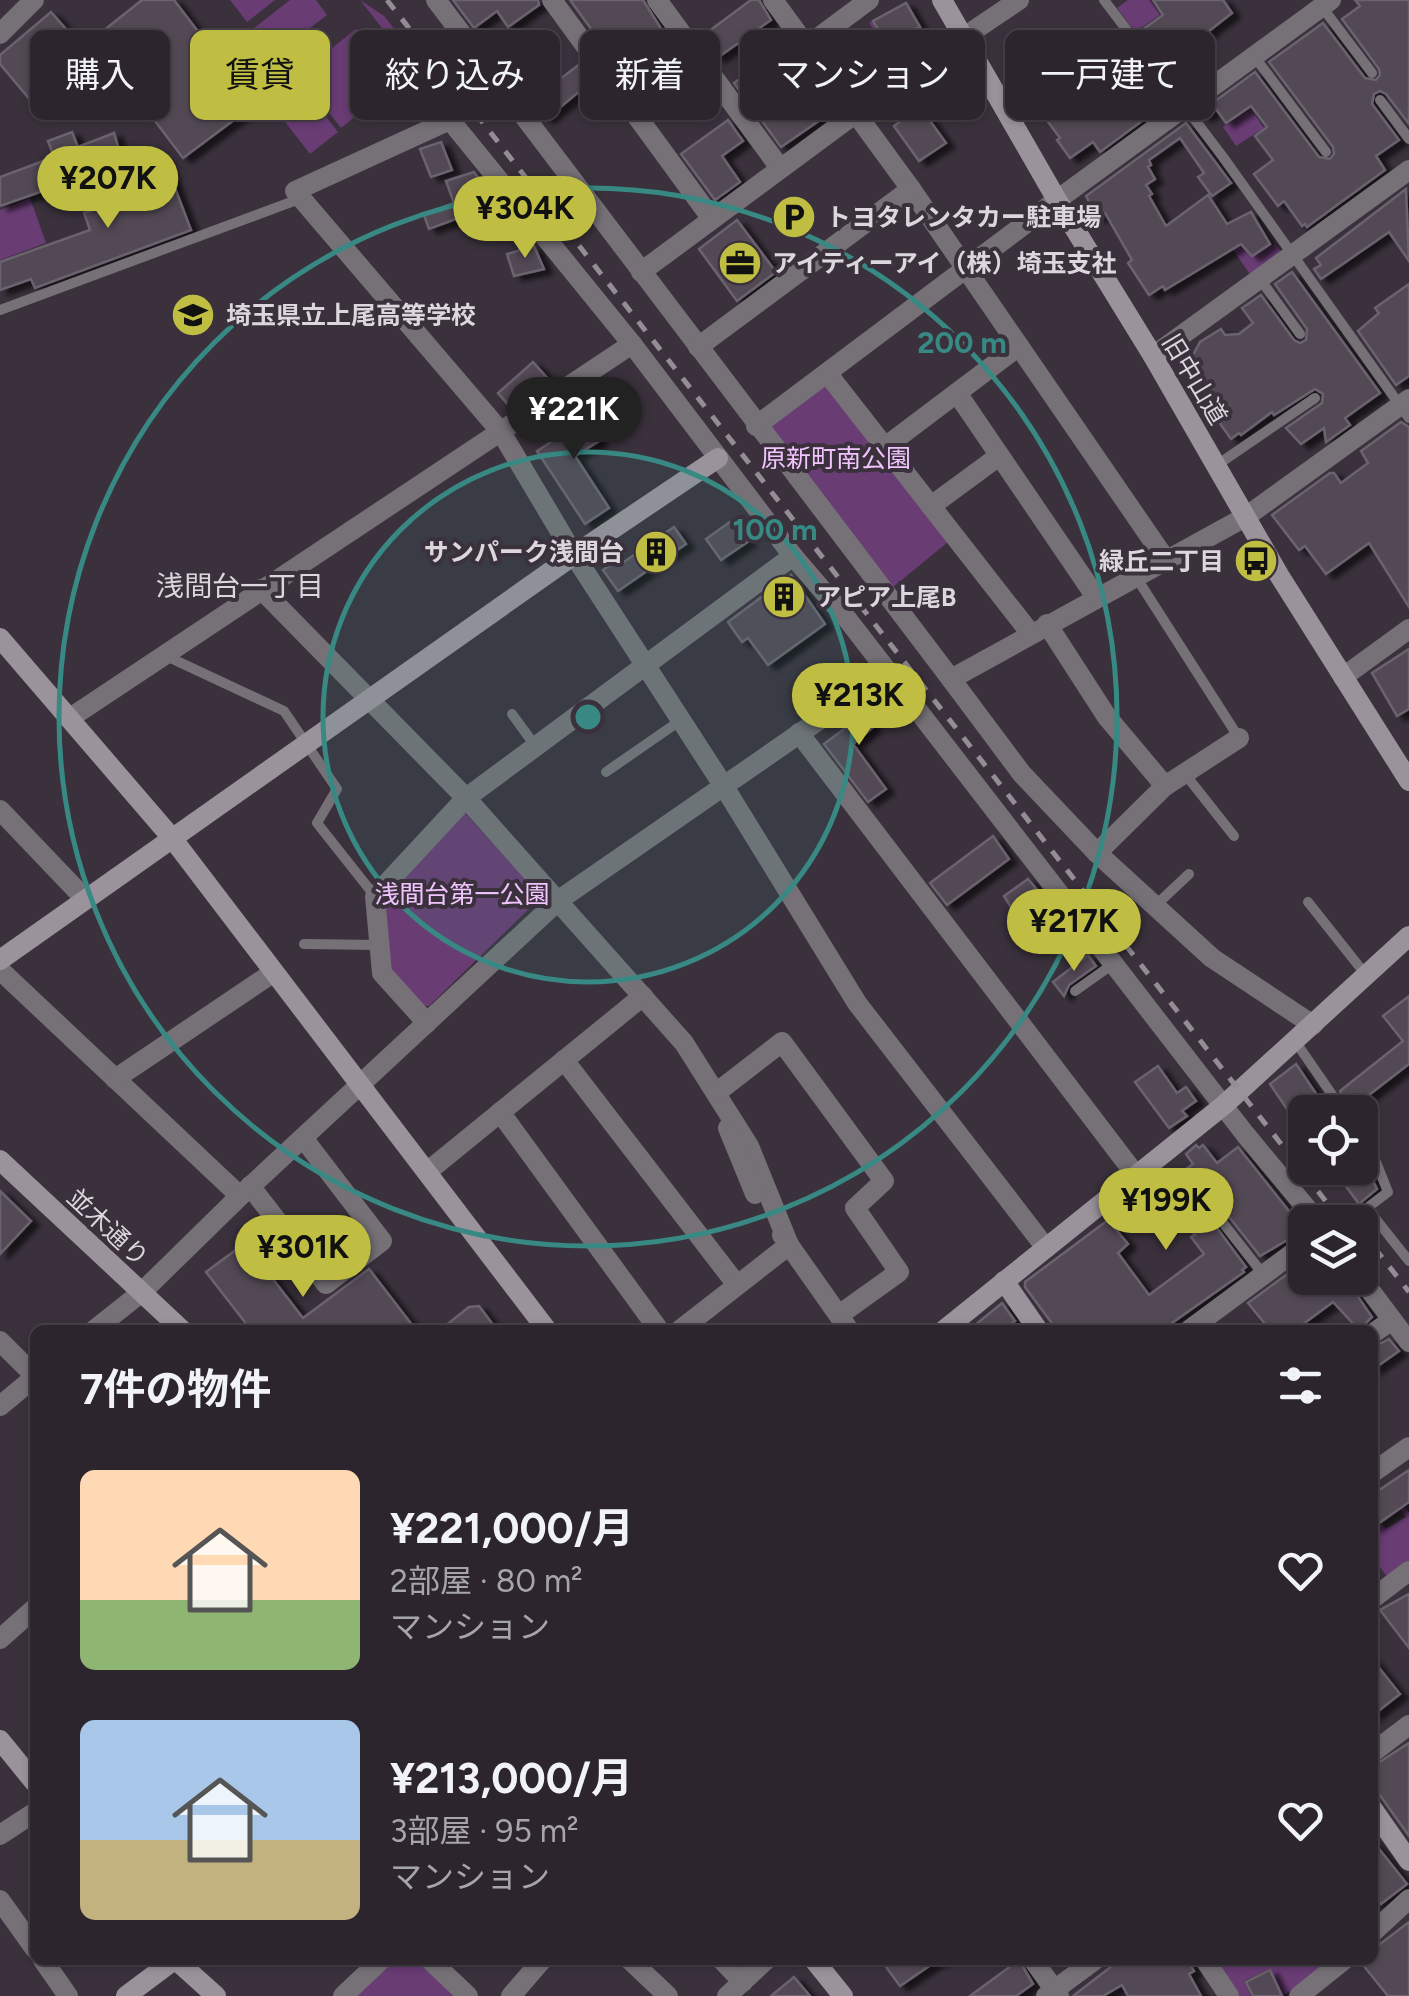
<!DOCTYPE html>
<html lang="ja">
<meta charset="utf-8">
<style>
body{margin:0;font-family:Figtree,"Noto Sans JP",sans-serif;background:#383139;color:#f1f3f6;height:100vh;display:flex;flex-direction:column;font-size:38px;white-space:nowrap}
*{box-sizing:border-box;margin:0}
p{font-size:32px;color:#a6a5aa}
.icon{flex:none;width:55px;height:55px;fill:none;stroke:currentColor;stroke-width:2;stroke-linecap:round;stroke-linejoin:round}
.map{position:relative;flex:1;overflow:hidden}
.side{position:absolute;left:30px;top:1325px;width:1348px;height:640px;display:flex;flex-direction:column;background:#2c252d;border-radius:15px;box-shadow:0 2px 8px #0004,0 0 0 2px #484249}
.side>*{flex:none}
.guide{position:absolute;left:30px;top:30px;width:1350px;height:90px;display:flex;gap:20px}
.fabs{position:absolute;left:1288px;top:1095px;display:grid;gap:20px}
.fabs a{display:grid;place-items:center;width:90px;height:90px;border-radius:15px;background:#2c252d;box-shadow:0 2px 8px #0004,0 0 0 2px #484249;font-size:50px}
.price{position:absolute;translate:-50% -85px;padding:0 22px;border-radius:35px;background:#bfbe42;color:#111;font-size:32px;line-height:65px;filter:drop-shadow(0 2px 5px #0008)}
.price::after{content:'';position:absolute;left:50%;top:60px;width:30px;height:22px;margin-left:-15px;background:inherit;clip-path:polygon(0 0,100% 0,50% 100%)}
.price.on{background:#222;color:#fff}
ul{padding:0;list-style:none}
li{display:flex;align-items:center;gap:30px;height:250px;padding:0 50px}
li span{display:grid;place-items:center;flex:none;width:280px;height:200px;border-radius:15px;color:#555}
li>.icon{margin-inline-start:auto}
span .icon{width:120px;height:120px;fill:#fffc;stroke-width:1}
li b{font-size:42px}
h2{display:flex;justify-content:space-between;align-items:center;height:120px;padding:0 50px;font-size:42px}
.tag{padding:0 35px;border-radius:15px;background:#2c252d;box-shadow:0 2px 8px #0004,0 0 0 2px #484249;font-size:35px;line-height:90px}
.tag.on{background:#bfbe42;color:#111}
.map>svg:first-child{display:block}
.green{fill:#693c74}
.building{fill:#524954;stroke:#6b626e;stroke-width:2.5;filter:url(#shadow)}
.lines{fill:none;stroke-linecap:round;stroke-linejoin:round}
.lane{stroke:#757177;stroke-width:10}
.street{stroke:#757177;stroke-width:20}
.secondary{stroke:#9a939b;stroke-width:20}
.rail{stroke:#958d96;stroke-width:5;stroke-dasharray:12 12;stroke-linecap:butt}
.ring{fill:none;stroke:#388984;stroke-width:5}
.labels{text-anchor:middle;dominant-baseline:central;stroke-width:8;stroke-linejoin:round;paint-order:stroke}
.poi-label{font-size:25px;font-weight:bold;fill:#dcd6dd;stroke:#3a313c;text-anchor:start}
.street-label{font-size:25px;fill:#dcd6dd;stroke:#3a313c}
.park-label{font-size:25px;fill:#f1c4fd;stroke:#3a313c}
.neighbourhood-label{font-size:28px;fill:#dcd6dd;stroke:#3a313c}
.centre{fill:#388984;stroke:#3a313c;stroke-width:5}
.ring-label{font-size:30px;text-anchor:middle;font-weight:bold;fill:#388984;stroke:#3a313c;stroke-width:8;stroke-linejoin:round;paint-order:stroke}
</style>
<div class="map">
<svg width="1409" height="1996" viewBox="0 0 1409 1996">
<defs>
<filter id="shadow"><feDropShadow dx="8" dy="4.5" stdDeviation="2.5" flood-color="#0009"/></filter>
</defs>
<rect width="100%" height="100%" fill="#3a313c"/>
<g class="green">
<polygon points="230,0 275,0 247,22"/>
<polygon points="290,0 316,0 327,15 271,58 250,31"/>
<polygon points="360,0 384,16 456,105 446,110"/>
<polygon points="1128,0 1149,0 1160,15 1135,32 1117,8"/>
<polygon points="873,21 886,41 902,33 910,45 927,42 937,60 910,80 869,23"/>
<polygon points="356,29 398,82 341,128 299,74"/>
<polygon points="296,78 338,132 310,154 268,100"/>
<polygon points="1251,109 1264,128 1236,146 1223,127"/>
<polygon points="30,198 46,243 0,260 0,210"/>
<polygon points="1226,224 1252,257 1275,244 1283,255 1251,276 1219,229"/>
<polygon points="1190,376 1199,379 1221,407 1236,408 1217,421"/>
<polygon points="821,385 828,386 948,542 892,588 769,433 770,423"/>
<polygon points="463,811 538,892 537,901 429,1006 415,1006 386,971 379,896"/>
<polygon points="1408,1501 1405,1507 1409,1512 1409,1562 1388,1578 1373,1558 1373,1531 1382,1524 1386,1529 1406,1517 1399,1508"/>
<polygon points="395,1960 415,1960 456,1996 356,1996"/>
<polygon points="1216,1960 1333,1960 1283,1996 1269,1969 1244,1981 1251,1996 1239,1996"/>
</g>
<g class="building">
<polygon points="142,0 174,0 254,105 183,158 93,39"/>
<polygon points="453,0 538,0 539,5 508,27 497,11 474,28"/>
<polygon points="570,0 643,0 700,90 684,102 665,75 660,78 650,66 629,81"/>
<polygon points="751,0 759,0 771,20 717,58 701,37"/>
<polygon points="1153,0 1223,0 1232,13 1190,46 1209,72 1184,91 1139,32 1163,15"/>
<polygon points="1355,0 1409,0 1409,124 1386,94 1380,91 1374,94 1372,104 1399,140 1376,156 1385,170 1307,227 1305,224 1302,226 1284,201 1278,206 1254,174 1273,160 1255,136 1267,127 1251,106 1226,123 1216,109 1204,117 1200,112 1255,72 1319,157 1330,159 1334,154 1333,147 1269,62 1323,23 1365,78 1376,80 1380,75 1379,69 1342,19 1360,6"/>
<polygon points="906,3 920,27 886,42 873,21"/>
<polygon points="51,12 86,52 31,101 0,64 0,55"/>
<polygon points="1080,34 1098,59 1124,41 1169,101 1100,152 1093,142 1070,158 1057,140 1060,138 1034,103 1037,101 1007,60 1020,51 1025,58 1048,42 1055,52"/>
<polygon points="779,50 789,65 799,59 836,109 781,147 734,83"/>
<polygon points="944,56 957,72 923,97 912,80"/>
<polygon points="581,63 593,80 546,119 533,100"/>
<polygon points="920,107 946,143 919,161 894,126"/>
<polygon points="728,120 743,141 722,156 740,182 715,200 681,154"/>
<polygon points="1186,123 1231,183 1212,196 1198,177 1204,173 1180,138 1149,160 1151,165 1148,167 1155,179 1146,185 1152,194 1149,196 1166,226 1208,195 1227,224 1251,212 1270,244 1252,256 1241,244 1165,290 1163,286 1149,295 1128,263 1132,260 1105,213 1098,218 1086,196"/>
<polygon points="72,132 78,147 114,133 123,163 0,206 0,177 54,157 48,141"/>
<polygon points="441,142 452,170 431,177 420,149"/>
<polygon points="164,159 191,230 35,288 31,279 0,290 0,262 90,230 84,213 119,201 116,194 131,190 126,173"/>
<polygon points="474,172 497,204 429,229 424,215 454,203 446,181"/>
<polygon points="1406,189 1409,261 1389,232 1321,279 1314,269 1321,265 1316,258"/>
<polygon points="737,220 776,272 737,301 699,249"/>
<polygon points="534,246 544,269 514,276 507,254"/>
<polygon points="1292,272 1380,393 1345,418 1350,425 1326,442 1324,428 1301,444 1286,428 1322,403 1323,394 1315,389 1274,415 1272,412 1241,435 1239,433 1231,439 1219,422 1228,416 1211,389 1208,391 1199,377 1186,368 1200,342 1221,329 1225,335 1239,334 1253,323 1242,308 1261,295 1294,340 1300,343 1306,340 1307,329 1275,284"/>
<polygon points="1409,284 1409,376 1396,385 1358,331 1379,313 1375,308"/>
<polygon points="533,362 550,381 511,408 498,393"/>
<polygon points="572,400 599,441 575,456 609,508 585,524 537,451 563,434 551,415"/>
<polygon points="1401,422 1409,427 1409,607 1369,543 1326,574 1305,546 1299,550 1272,515 1330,473 1334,473 1341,483 1368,463 1361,451"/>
<polygon points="734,519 749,541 721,560 706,539"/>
<polygon points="674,527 686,544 618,591 603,570 618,560 621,564"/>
<polygon points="791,575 825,624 768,665 748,638 742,642 728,622"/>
<polygon points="1409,649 1409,709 1397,716 1372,673"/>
<polygon points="885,694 894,705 869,724 872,728 853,744 886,789 868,802 824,744 848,726 844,721"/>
<polygon points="993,836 1009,859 947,905 930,883"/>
<polygon points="1028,879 1040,893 1014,912 1004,896"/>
<polygon points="1088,955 1096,966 1069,985 1064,996 1053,982"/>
<polygon points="1409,996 1409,1064 1356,1105 1352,1100 1348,1103 1340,1091 1403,1041 1383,1016"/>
<polygon points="1296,1064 1323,1104 1311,1112 1305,1112 1305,1117 1297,1124 1270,1084"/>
<polygon points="1158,1066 1177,1093 1186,1087 1196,1101 1182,1111 1187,1116 1169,1128 1135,1082"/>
<polygon points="1196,1145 1199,1148 1203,1145 1217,1163 1238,1147 1304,1230 1260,1256 1226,1213 1217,1210 1211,1214 1211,1220 1246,1267 1242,1270 1244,1272 1162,1330 1057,1330 1025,1287 1025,1282 1108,1220 1128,1244 1118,1253 1149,1295 1204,1254 1191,1237 1195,1235 1159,1189 1193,1164 1186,1154"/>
<polygon points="1362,1160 1377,1189 1359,1204 1339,1177 1352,1168 1360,1168"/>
<polygon points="0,1191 31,1221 0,1254"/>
<polygon points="245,1243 303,1318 369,1269 416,1330 251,1330 206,1272"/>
<polygon points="1305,1261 1305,1278 1344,1278 1348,1282 1372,1317 1359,1330 1333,1302 1295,1330 1270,1330 1248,1303"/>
<polygon points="1002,1303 1015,1321 1003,1330 969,1330"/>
<polygon points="479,1306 497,1330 440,1330 469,1307"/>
<polygon points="1389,1339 1399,1351 1372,1370 1372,1348"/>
<polygon points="1409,1470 1409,1502 1372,1528 1372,1495"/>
<polygon points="1409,1594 1409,1648 1380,1610"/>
<polygon points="1372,1659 1400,1694 1372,1716"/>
<polygon points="1409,1743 1409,1836 1372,1784 1372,1767"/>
<polygon points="1372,1840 1407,1884 1381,1904 1378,1900 1372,1905"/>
<polygon points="1409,1922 1409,1996 1388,1996 1359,1960 1372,1960 1372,1950"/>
<polygon points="881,1960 938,1960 900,1986"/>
<polygon points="1019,1960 1033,1984 1016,1996 970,1996"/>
<polygon points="1109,1960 1151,1960 1154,1965 1162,1960 1187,1960 1194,1971 1189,1974 1201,1996 1128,1996 1122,1985 1103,1996 1073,1996 1112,1966"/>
<polygon points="1270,1970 1282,1996 1253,1996 1246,1982"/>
<polygon points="794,1977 810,1996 771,1996"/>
</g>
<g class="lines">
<g class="lane">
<polyline points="1104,0 1223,157 1409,418"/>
<polyline points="1322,7 1372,73"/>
<polyline points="1254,56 1326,152"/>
<polyline points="1380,100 1409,139"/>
<polyline points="1260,279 1300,334"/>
<polyline points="0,310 302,198"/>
<polyline points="1217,465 1315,398"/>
<polyline points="1136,577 1239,738"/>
<polyline points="164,655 284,711 337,789 317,823 374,895"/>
<polyline points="512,714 536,747"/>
<polyline points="606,772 681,720"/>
<polyline points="1185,774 1234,836"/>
<polyline points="1308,902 1366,975"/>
<polyline points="1155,906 1189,874"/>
<polyline points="304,944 379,945"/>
<polyline points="1075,991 1113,964"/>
<polyline points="1295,1041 1344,1112"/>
<polyline points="1360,1135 1372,1152 1388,1192 1367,1208 1409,1261"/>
<polyline points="1219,1218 1263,1274"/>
</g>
<g class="street">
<polyline points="436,0 951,679 1247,516 1409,399"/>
<polyline points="552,0 712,219"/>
<polyline points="657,0 780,168"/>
<polyline points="773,0 911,189 1166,560"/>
<polyline points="0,34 34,0"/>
<polyline points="964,37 1019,0"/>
<polyline points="807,46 869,0"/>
<polyline points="641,272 856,113"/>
<polyline points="698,347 911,189"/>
<polyline points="1153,356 1409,170"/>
<polyline points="827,373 1031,634"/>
<polyline points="957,393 1096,597"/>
<polyline points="756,426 1057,200 1331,0"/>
<polyline points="885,447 1019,346"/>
<polyline points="931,506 999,456"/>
<polyline points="261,589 466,798 684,1043 749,1146 789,1245"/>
<polyline points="1047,624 1107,717 1165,786"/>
<polyline points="1343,677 1409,629"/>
<polyline points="951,679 1022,774 1097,853"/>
<polyline points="70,718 632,344"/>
<polyline points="799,733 1135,1174"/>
<polyline points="1239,738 1165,786 1097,853 1212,958 1313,1025"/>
<polyline points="0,810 85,899"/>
<polyline points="0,970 240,1196"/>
<polyline points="427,1023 382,973 375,896 466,798 793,556"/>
<polyline points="564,1060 737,1285"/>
<polyline points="115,1079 274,972"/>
<polyline points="716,1093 782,1042 884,1181 855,1208 899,1272 839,1315"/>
<polyline points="500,1112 659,1330"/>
<polyline points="728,1128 755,1194"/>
<polyline points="427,1172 643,996"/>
<polyline points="250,1186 326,1284 382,1241 303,1138"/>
<polyline points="782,1235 849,1330"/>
<polyline points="1046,1248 857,1003 723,785 574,555 501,432 295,191 450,120 632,344 793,556 848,620 1245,1134 1318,1222"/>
<polyline points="1360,1277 1409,1342"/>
<polyline points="94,1330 142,1292 240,1196 559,900 887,673"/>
<polyline points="680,1330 789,1245"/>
<polyline points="1189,1330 1305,1244"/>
<polyline points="1372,1334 1392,1320"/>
<polyline points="0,1341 35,1376"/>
<polyline points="0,1406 35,1377"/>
<polyline points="1372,1473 1409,1447"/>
<polyline points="1372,1599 1409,1571"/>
<polyline points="0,1639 35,1608"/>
<polyline points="1372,1753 1409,1725"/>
<polyline points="0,1835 35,1812"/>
<polyline points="0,1900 35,1949"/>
<polyline points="1372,1933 1409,1899"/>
<polyline points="43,1960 68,1996"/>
<polyline points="430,1960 468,1996"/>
<polyline points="630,1960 668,1996"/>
<polyline points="722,1960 743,1982"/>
<polyline points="1033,1960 1059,1996"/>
<polyline points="1205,1960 1229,1996"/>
<polyline points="343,1996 381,1960"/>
<polyline points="511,1996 542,1960"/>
<polyline points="727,1996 766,1960"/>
<polyline points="1046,1996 1095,1960"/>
<polyline points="1299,1996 1344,1960"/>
</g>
<g class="secondary">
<polyline points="942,0 1057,200 1153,356 1279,575 1409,781"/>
<polyline points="0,638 172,838 547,1330"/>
<polyline points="0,960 574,555 718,458"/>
<polyline points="0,1160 182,1330"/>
<polyline points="1004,1281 1038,1330"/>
<polyline points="944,1330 1224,1105 1409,936"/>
<polyline points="0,1740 35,1783"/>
<polyline points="1372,1808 1409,1861"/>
<polyline points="176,1960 216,1996"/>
<polyline points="814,1960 843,1996"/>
<polyline points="126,1996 174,1960"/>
</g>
<g class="rail">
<polyline points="387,0 1342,1222"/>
<polyline points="1360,1229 1409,1292"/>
</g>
</g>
<circle cx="588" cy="717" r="265" fill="#388984" fill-opacity=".12"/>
<g class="ring">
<circle cx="588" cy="717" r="265"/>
<circle cx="588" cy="717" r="529"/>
</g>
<defs>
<g id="parking-disc" transform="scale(2.25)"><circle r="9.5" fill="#bfbe42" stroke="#3a313c"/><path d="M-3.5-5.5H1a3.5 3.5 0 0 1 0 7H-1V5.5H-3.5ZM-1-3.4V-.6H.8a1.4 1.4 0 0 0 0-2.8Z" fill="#111"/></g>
<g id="office-disc" transform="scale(2.25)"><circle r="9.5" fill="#bfbe42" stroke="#3a313c"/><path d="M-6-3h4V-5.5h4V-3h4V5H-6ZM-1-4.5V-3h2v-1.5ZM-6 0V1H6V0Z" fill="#111"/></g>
<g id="school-disc" transform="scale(2.25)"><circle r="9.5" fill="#bfbe42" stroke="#3a313c"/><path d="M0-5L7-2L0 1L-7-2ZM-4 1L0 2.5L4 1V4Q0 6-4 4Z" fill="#111"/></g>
<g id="building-disc" transform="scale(2.25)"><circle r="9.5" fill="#bfbe42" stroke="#3a313c"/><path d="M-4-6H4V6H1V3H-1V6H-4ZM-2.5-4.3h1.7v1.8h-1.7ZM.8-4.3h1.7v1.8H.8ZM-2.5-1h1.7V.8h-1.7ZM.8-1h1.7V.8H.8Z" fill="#111"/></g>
<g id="bus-disc" transform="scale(2.25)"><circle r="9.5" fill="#bfbe42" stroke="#3a313c"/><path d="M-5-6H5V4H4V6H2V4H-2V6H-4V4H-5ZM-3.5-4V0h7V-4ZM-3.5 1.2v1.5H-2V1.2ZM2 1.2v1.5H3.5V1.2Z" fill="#111"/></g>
</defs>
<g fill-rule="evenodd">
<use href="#parking-disc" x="794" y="217"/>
<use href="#office-disc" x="740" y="263"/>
<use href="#school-disc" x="193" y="315"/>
<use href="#building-disc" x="656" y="552"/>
<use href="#bus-disc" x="1256" y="561"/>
<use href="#building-disc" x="784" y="597"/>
</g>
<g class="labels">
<g class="poi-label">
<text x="826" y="217">トヨタレンタカー駐車場</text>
<text x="772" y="263">アイティーアイ（株）埼玉支社</text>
<text x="226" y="315">埼玉県立上尾高等学校</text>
<text x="624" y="552" text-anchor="end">サンパーク浅間台</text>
<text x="1224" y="561" text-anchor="end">緑丘二丁目</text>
<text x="816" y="597">アピア上尾B</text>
</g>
<g class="street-label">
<text transform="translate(1195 379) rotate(59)">旧中山道</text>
<text transform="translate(108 1227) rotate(43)">並木通り</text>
</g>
<g class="park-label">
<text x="836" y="458">原新町南公園</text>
<text x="462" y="894">浅間台第一公園</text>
</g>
<g class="neighbourhood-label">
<text x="240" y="586">浅間台一丁目</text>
</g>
</g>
<circle cx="588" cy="717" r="15" class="centre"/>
<g class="ring-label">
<text x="962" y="353">200 m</text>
<text x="775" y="540">100 m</text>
</g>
</svg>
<div class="fabs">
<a><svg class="icon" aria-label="locate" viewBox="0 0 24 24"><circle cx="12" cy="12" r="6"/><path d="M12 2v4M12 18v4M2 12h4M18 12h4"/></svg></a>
<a><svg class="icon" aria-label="layers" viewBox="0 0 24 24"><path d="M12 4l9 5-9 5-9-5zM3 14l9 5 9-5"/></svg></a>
</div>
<b class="price" style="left:108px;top:231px">¥207K</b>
<b class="price" style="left:525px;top:261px">¥304K</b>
<b class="price on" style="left:574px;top:462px">¥221K</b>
<b class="price" style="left:859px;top:748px">¥213K</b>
<b class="price" style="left:1074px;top:974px">¥217K</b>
<b class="price" style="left:1166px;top:1253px">¥199K</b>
<b class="price" style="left:303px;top:1300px">¥301K</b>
<div class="guide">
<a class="tag">購入</a>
<a class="tag on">賃貸</a>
<a class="tag">絞り込み</a>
<a class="tag">新着</a>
<a class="tag">マンション</a>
<a class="tag">一戸建て</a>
</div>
<section class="side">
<h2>7件の物件<svg class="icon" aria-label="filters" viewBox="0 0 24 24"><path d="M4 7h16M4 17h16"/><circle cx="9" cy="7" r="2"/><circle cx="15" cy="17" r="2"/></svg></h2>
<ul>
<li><span style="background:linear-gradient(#ffd9b3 65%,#8fb573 0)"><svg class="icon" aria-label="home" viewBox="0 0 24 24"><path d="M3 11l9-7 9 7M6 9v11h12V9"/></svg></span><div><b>¥221,000/月</b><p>2部屋 · 80 m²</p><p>マンション</p></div><svg class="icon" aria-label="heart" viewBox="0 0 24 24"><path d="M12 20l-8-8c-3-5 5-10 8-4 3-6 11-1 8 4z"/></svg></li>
<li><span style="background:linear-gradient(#a9c7e8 60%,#c2b280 0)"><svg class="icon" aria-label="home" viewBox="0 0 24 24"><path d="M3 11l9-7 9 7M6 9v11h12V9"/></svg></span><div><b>¥213,000/月</b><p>3部屋 · 95 m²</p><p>マンション</p></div><svg class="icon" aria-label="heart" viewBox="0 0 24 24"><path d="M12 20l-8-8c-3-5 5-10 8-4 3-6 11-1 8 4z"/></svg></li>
</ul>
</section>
</div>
